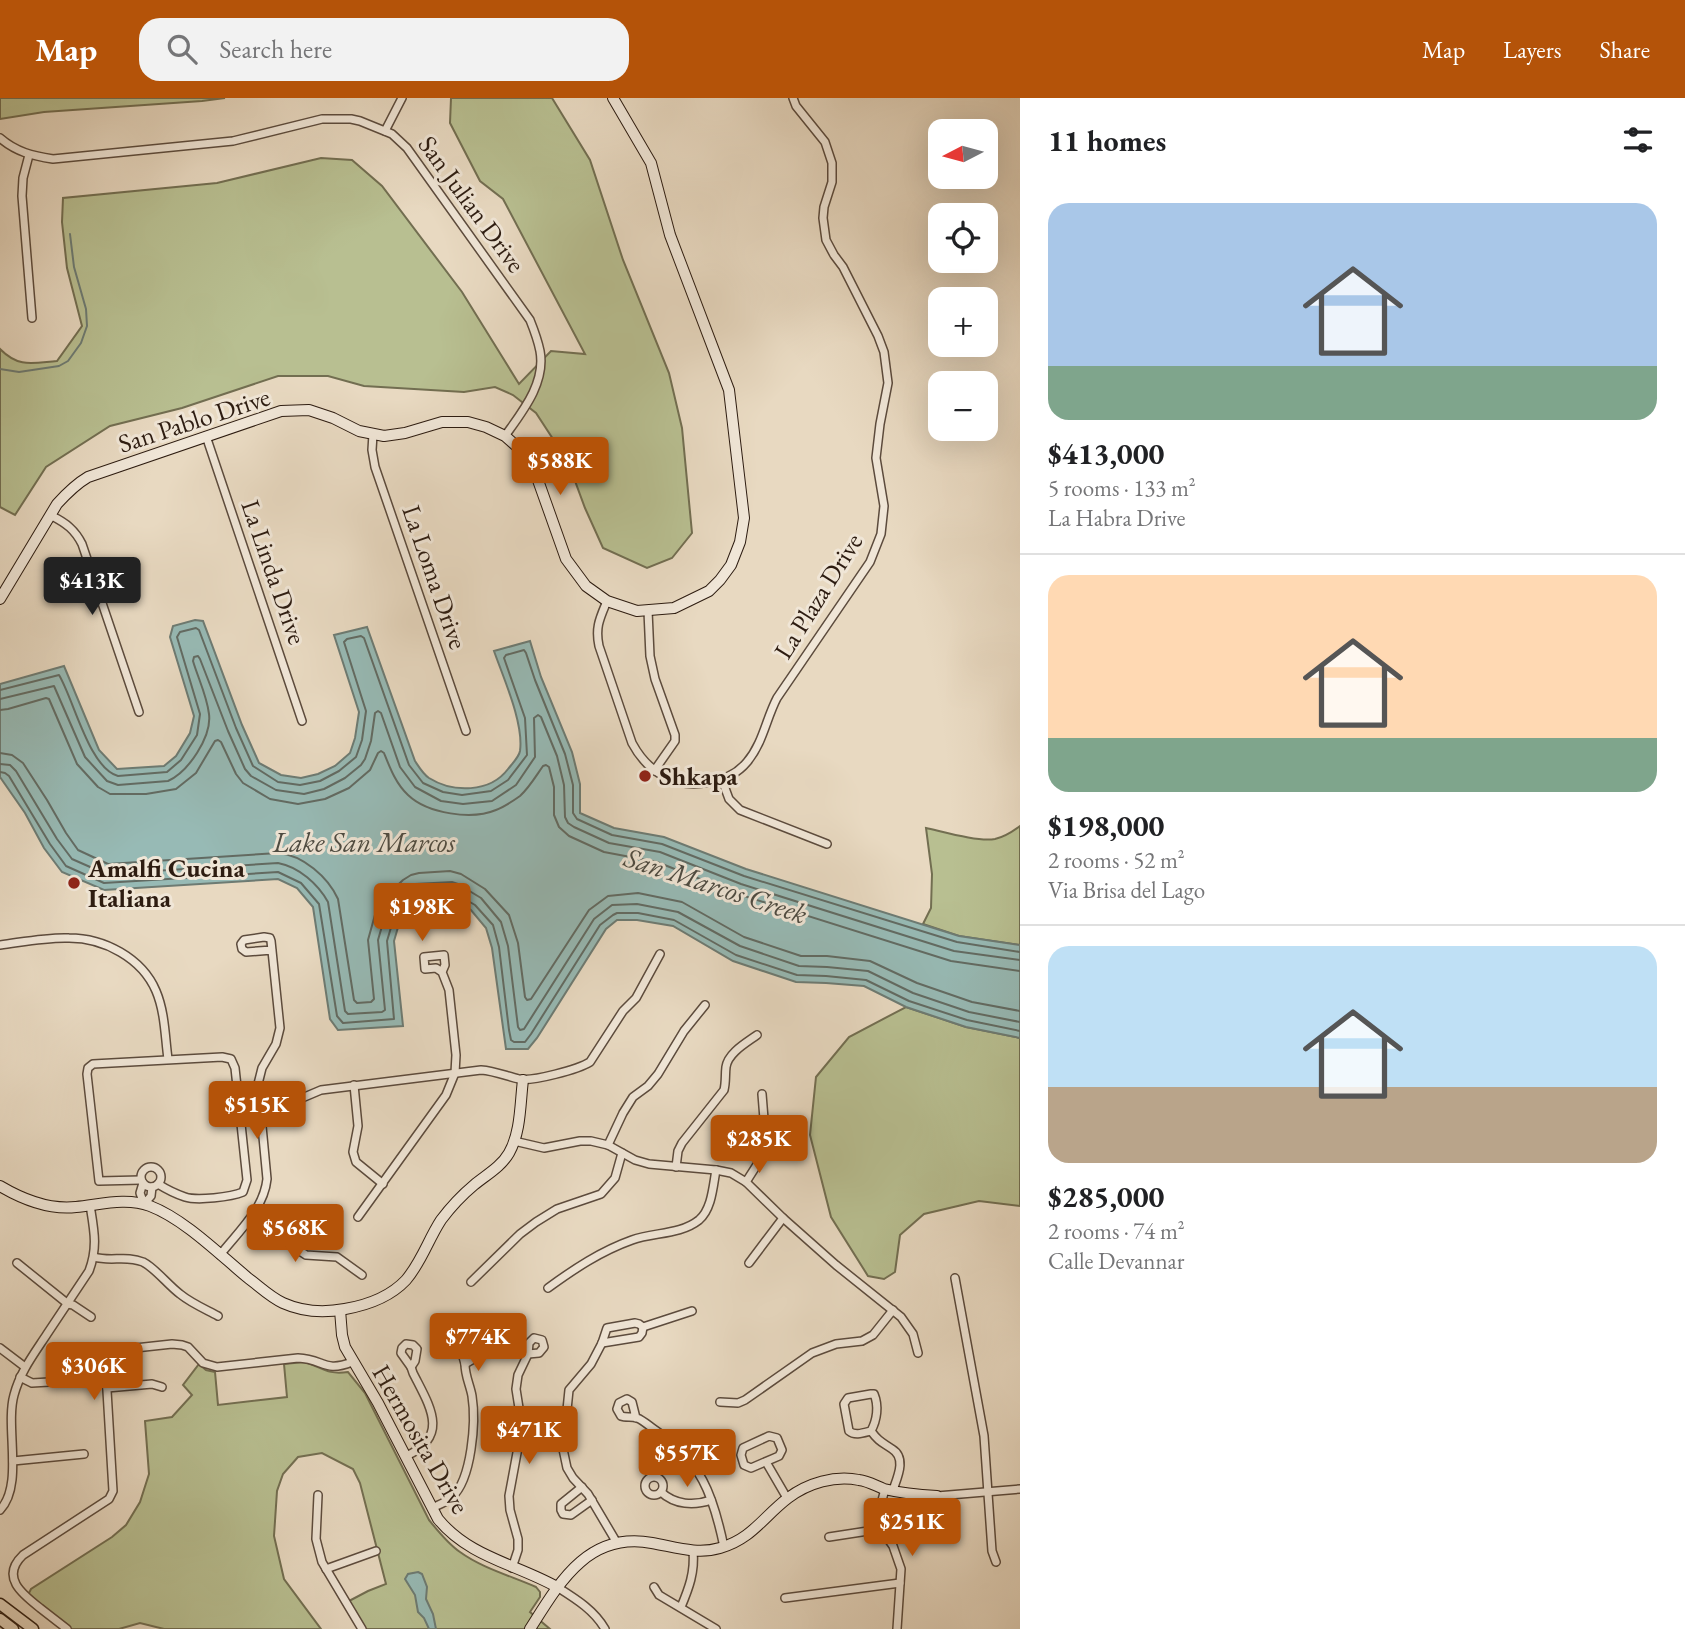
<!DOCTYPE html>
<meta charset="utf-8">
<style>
body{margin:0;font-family:"EB Garamond",serif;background:#f2f2f2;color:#202124;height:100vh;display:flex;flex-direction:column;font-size:26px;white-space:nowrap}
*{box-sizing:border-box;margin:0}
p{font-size:23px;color:#757577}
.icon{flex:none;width:38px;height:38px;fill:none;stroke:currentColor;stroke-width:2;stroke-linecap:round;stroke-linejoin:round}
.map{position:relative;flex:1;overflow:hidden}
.side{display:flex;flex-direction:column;background:#fff;width:665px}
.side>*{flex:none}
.needle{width:46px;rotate:264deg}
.tools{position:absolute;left:928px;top:21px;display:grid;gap:14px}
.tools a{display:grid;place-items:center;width:70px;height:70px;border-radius:14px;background:#fff;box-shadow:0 7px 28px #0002;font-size:35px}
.price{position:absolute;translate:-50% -60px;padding:0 16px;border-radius:7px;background:#b45309;color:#fff;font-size:23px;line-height:46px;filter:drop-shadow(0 2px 4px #0008)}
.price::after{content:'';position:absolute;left:50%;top:42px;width:21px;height:16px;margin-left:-10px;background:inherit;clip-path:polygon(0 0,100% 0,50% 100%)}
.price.selected{background:#222;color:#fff}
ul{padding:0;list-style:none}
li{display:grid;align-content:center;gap:14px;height:371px;padding:0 28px}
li+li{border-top:2px solid #e0e0e0}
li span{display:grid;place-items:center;height:217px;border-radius:21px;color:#555}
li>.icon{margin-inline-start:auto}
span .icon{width:126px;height:126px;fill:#fffc;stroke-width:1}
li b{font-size:30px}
h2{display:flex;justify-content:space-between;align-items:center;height:84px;padding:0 28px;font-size:30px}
header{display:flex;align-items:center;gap:42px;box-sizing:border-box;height:98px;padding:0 35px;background:#b45309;color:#fff}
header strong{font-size:33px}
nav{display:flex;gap:38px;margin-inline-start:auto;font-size:24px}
.search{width:490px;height:63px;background:#f2f2f2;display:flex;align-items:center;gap:18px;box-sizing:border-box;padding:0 24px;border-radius:21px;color:#757577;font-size:26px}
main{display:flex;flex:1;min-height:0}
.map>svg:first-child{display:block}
.green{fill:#b8bf91;stroke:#726e51;stroke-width:2}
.water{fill:#97bab5;stroke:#6d7b73;stroke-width:2}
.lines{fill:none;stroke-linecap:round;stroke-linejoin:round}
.shore{stroke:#626b63;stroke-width:2}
.stream{stroke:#6d7b73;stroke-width:2}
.street-casing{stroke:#5c4b3d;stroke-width:10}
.secondary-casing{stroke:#2d1c11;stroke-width:12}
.primary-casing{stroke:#2d1c11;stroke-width:13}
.street{stroke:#f0e6d7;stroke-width:7}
.secondary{stroke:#f0e6d7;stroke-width:10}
.primary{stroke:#e8d9c1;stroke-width:10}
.poi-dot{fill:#8f2418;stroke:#f0e6d7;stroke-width:2.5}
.labels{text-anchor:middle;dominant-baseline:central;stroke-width:6;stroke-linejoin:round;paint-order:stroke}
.street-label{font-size:26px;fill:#2d1c11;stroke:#f0e6d7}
.poi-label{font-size:26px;font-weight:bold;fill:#2d1c11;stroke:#f0e6d7;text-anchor:start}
.water-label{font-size:28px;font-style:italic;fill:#4d4b42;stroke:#f0e6d7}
</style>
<header>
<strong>Map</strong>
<div class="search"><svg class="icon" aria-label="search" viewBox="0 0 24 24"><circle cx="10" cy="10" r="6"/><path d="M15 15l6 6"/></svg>Search here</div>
<nav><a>Map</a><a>Layers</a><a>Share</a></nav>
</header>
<main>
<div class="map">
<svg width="1020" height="1531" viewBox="0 0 1020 1531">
<rect width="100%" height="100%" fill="#e8d9c1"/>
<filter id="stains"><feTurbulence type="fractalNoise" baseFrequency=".00286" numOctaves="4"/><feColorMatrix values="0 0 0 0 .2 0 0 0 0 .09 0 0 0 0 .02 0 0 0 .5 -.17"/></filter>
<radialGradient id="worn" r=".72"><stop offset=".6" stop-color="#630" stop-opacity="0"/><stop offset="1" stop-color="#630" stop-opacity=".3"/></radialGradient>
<g class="green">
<polygon points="0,0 225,0 202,3 44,14 0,21"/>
<path d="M451,0H552L590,62L623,162L669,275L682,330L692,435L672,460L647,470L603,450L585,410L568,364L536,315L513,297L495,289L464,294L364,288L328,278H278L182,310L110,328L46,369L15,417L0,409V251C19,270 32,265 57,263L82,228L67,170L62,124L63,100L217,85L321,60L352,62L382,88L462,194L519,286L551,253L585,256L503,101L480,83L450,25Z"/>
<path d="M1020,728V847L959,838L923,826L931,810L932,776L926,730C944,734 978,744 995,741C1004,739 1012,734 1020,728Z"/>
<polygon points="906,909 966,929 1020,940 1020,1108 979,1103 924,1116 900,1137 895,1174 884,1181 868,1178 831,1119 810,1037 816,979 849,939"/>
<path d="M304,1264C323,1269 325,1277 348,1274L365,1295L429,1422C438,1433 448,1446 460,1454C482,1470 511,1478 536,1489L540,1494V1499L530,1514L550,1531H364L349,1503L368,1493L386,1486L360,1385L353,1371L322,1355L298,1359L283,1376L277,1393L274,1438L284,1481L321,1531H164L140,1525L119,1531H70L28,1497L31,1491L112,1439L126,1427L140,1404L149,1376L145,1323L172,1319L192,1297L183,1287L199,1266L206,1272L215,1274L218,1307L287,1299L284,1266Z"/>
</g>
<g class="water">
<path d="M195,522L203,523L242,627L259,665L281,677L301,680L318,676L335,668L350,655L355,640L359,614L334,537L367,529L415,663C419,669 423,676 429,680C453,695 490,695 508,671C512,666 519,659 520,653C524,625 503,579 494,553L530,543L541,579L572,654L580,686V715L614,730L664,739L746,771L959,838L1020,847V940L966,929L906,909L864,888L826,885L796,884L733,863L673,828L637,822H617L606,831L537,940L528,951H506L492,850L486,830L471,812L450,800L421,801L401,819L394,843L403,928L338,932L330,921L313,809L297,790L278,781L104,792L62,774L44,750L25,715L0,679V586L64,568L99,652L117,671L164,668L176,658L190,635L194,618L170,539L173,528Z"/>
<polygon points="418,1474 422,1476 427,1489 426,1501 433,1516 436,1531 429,1531 424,1520 418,1514 415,1497 405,1481 408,1476"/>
</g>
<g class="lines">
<g class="shore">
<path d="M0,592L59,577C74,602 89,670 118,678L167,674L181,662L197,637L200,616L177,539L180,534L196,530L199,532L236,630L253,668L278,684L300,687L320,683L339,673L356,659L362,642L366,613L344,544L347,541L361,538L364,540L409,667L423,685L443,694L462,697L491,693L508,682L527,657L525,620L504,560L506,557L524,552L526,555L535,582L565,656L573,687V715L577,721L612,737L662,746L744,778L957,844L1020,854"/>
<path d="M0,601L54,588L85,659L107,683L118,687L168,683C188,674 212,639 209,616C207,598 198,580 193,563L194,559L198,558L200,561L228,633L245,671L251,678L276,692L304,696L324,691L345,680L361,667L365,661L371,643L375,615L378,613L381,615L400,669L415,689L441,703L463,706L492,703L516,687L535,659L534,620L538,617L541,619L557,658L564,687L565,719L568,725L574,729L609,745L660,754L741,786L954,853L1020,862"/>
<path d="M0,612L8,611L46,600L49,601L77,666L98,689L110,696H146L176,691L196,675L215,643L218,642L221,644L236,676L243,685L270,701L298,706L325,701L349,690L370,672L378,655L381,653L384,655C390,670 396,686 408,697C428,716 472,722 496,712C504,709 513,703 520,698C529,690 536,678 543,668L546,667L549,669L554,689V717L559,729L569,738L604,754L657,764L738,796L951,863L1020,873"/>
<path d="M0,655L12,657L23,665L47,702L66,735L78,752L108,766L278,755C303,757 328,779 338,801L354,902L357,905L371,904L374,901L368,842L378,806L403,782L411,777L419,775L450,773L461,776L485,791L509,817L518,845L525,899L527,902L531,901L589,812L608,798L638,795L682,804L744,839L801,858H827L870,863L917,885L972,904L1020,913"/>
<path d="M0,666L10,667L16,673L57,741L72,761L106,776L278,765C299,769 318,786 328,804L345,913L348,916L382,914L385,912L378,842L387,811L415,786L452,784L458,786L481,800L501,824L508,848L518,929L520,932L524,931L594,821L612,807L637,806L678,814L740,848L799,868L827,869L868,873L913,895L969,914L1020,924"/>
<polyline points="0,674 5,675 9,678 50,746 66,768 104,785 278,774 301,785 319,806 337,918 343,925 394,921 387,843 395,816 418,794 451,793 475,807 493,827 499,849 509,932 511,942 514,944 525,944 531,936 600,827 613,817 617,815 638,815 674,822 736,857 797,877 826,878 866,882 909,903 967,922 1020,933"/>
</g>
<polyline class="stream" points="0,271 19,274 59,268 68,263 81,245 87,228 86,211 74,169 70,136"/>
<g class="street-casing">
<g id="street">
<polyline points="385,33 402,0"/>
<path d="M0,40C16,54 33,58 53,61L233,43L322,21H351L360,23L392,36L407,50L530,222C534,232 538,243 540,253C546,285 522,314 505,338"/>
<polyline points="29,57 23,80 22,98 32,220"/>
<polyline points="373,336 372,352 375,369 466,633"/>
<polyline points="206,338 302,623"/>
<path d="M52,418C66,425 75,432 82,446L139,614"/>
<path d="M607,503C600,520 595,529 599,548L632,645C648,675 676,691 709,684C723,682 737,676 747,664C763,645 766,621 777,600L870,464L881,436L884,408L876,360L880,326L888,285L884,254L878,238L843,169L834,157L826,142L823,120L824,109L832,84V65L825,44L796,8L793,0"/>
<polyline points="648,513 650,558 655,581 675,637 675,643 654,673"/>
<polyline points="722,682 729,701 740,712 827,746"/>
<path d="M0,847C23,844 47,839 69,840C104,840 142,860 156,893C165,914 165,939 168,961"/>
<polyline points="354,987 358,1028 353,1054 356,1064 383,1086"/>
<path d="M260,1009L280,1007L295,1003L321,992L481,972C495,973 506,978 519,981C532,984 579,971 590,964L623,913L636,900L660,856"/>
<polyline points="514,1043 544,1050 580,1043 591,1043 608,1047 635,1062 649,1066 716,1072 731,1075 746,1084 783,1120 836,1167 901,1219 913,1236 918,1255"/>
<polyline points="608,1047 623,1015 633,999 648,988 658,976 684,933 705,907"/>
<circle cx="151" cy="1079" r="10"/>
<path d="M676,1069L678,1053L682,1045L724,992C726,984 725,977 726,969C728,955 746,945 757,937"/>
<path d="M141,1082L99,1083L87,976L88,970L93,966L222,959L231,961L235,970L247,1082L243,1094C231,1099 197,1103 185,1099C176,1096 166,1091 158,1086"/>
<polyline points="746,1084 767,1051 774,1035 767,1027 764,1021 762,996"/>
<polyline points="143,1085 140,1095 144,1106 151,1098 152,1089"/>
<polyline points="253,1115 291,1147 306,1157 337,1159 362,1177"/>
<polyline points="358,1119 446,997 455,975 456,957 449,892 442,874 445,867 444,857 424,859 425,871 436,870 442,874"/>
<path d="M220,1157C238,1134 264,1111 267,1081L258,986L262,970L276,946L280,930L271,843L270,840L264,839L244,842L241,846L242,851L246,854L272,852"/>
<path d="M94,1159C111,1164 126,1157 143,1164C155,1170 168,1187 180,1196C191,1205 205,1211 218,1218"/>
<polyline points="17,1165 68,1206 73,1207 91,1219"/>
<polyline points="749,1165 783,1120"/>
<polyline points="955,1180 984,1338 992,1453 996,1464"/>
<polyline points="471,1184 520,1136 536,1124 557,1111 601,1096 615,1080 622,1055"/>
<path d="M548,1190C574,1171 601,1153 632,1142C654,1134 680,1137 699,1122C712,1111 713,1088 716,1072"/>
<polygon points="534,1240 542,1242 544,1249 539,1255 528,1256 529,1245"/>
<polygon points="473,1243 478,1246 480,1254 477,1259 465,1266 462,1255 463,1249 467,1244"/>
<polyline points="602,1245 639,1239 642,1235 643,1229"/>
<polygon points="406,1246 413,1247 417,1251 415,1263 411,1269 401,1255 402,1250"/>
<polyline points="0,1250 25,1269"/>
<polyline points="20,1279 32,1285 83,1282"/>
<polyline points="107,1290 152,1286 162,1289"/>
<path d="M871,1296H874C879,1308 877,1322 871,1333C863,1335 855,1338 849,1333L844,1306L848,1300Z"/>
<polyline points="720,1304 738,1305 745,1302 812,1255 836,1246 862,1243 873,1237 893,1212"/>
<path d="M636,1320L632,1304L627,1301L619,1305L617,1311L621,1318C626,1320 632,1318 637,1320C643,1322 649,1328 655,1332C701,1363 713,1396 724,1449"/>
<path d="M871,1333C879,1344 882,1344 892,1351C907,1360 897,1380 893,1392"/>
<polygon points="769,1338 777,1340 782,1352 779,1358 751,1370 744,1367 741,1357 743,1350"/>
<path d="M406,1358C451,1338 429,1307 413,1275L411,1269"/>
<polyline points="13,1363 84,1356"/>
<polyline points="766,1364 787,1400"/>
<circle cx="654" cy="1388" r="9"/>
<polyline points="582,1389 561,1406 561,1412 563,1416 571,1417 592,1402"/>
<polyline points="885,1391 880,1410 881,1431 893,1448 901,1471 897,1531"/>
<path d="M661,1394C675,1407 694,1408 711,1402"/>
<polyline points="318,1397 316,1441 322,1464 362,1531"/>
<polyline points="937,1398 1020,1391"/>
<path d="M432,1410C438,1407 447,1404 452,1399C472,1381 476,1323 472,1298C470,1287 465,1278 465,1266"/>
<path d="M0,1412C24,1387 5,1329 14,1297C20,1274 34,1256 47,1236C61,1215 75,1194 89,1173C98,1149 94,1132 90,1107"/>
<polyline points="829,1439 881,1431"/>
<polyline points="617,1445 588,1396 573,1380 567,1370 563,1351 569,1292 591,1266 602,1245 607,1230 635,1225 639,1226 643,1229 692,1213"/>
<polyline points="512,1470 518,1452 518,1441 510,1412 509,1398 519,1344 519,1310 516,1291 518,1277 528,1256"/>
<polyline points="326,1471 376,1453"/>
<path d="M557,1489C576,1501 594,1512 605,1531"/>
<polyline points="654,1489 659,1497 716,1531"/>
<polyline points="785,1500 900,1485"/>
<path d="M681,1509C689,1490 695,1474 693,1453"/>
<path d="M67,1531C58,1524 49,1517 40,1510C22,1496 0,1479 23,1457L109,1401L113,1393L106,1276L112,1261L117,1256L126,1251L172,1246L182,1247L188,1249L203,1265L217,1269L298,1260C324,1261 324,1275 352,1264"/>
</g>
</g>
<g class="secondary-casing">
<g id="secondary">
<path d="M0,501L57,406C67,395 76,386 88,379L281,313L309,312L333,320L359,333L384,338L405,335L442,324H468L486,329L505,338L522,353L534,371L566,461L586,488L607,503L637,513L674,510L709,493L720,482L731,467L740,444L744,420L729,292L670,137L651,65L613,0"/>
<path d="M0,1088C22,1101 50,1112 76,1109C99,1107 126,1099 150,1108C184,1121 219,1156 248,1180C259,1188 270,1199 283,1205C303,1214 324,1215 345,1211C368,1207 390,1199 406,1182C422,1163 428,1142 441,1122C450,1110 462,1097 474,1087C486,1077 501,1069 509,1055C521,1034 520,1006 523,982"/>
<path d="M340,1212L342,1237L345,1249L378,1305L438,1421C469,1459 516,1466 557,1489"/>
<path d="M530,1531C559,1485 588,1433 652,1445C675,1449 697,1457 720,1450C752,1441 764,1418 788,1400C808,1385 835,1377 859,1382C868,1383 876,1388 884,1391C901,1395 920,1397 937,1398"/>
</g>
</g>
<g class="primary-casing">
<g id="primary">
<polyline points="0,1506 33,1531"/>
<polyline points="0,1521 13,1531"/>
</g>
</g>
<use href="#street" class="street"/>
<use href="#secondary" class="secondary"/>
<use href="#primary" class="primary"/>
</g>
<g class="poi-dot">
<circle cx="645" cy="678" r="7"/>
<circle cx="74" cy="785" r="7"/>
</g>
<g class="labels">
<g class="street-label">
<text transform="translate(472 106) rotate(54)">San Julian Drive</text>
<text transform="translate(194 322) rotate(-18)">San Pablo Drive</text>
<text transform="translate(274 474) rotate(71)">La Linda Drive</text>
<text transform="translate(435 479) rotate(71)">La Loma Drive</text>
<text transform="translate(818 498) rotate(-58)">La Plaza Drive</text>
<text transform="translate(421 1341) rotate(60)">Hermosita Drive</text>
</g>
<g class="poi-label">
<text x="659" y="678">Shkapa</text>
<text x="88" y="770">Amalfi Cucina<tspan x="88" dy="30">Italiana</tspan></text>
</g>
<g class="water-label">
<text x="364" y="744">Lake San Marcos</text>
<text transform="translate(716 787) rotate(18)">San Marcos Creek</text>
</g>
</g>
<rect width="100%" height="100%" filter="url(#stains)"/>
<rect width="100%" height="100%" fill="url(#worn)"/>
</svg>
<div class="tools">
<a><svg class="needle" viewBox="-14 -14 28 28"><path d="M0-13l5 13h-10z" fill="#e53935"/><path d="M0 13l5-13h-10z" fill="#757577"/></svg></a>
<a><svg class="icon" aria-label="locate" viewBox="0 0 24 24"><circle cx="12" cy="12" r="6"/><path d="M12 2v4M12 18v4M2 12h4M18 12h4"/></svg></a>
<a>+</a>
<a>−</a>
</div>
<b class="price" style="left:560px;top:399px">$588K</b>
<b class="price selected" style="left:92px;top:519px">$413K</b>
<b class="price" style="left:422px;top:845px">$198K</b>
<b class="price" style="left:257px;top:1043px">$515K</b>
<b class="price" style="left:759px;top:1077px">$285K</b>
<b class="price" style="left:295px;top:1166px">$568K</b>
<b class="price" style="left:478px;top:1275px">$774K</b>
<b class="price" style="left:94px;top:1304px">$306K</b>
<b class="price" style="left:529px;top:1368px">$471K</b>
<b class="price" style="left:687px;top:1391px">$557K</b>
<b class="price" style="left:912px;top:1460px">$251K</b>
</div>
<section class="side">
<h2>11 homes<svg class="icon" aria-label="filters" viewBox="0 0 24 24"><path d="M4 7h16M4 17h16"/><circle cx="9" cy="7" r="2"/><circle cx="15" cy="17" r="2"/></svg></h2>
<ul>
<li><span style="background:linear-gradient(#a9c7e8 75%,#7fa58c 0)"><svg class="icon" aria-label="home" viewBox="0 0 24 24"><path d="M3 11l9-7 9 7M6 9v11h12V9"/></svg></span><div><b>$413,000</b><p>5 rooms · 133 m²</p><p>La Habra Drive</p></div></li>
<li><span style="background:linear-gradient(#ffd9b3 75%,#7fa58c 0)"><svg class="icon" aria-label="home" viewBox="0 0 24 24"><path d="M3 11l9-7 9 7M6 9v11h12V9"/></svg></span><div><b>$198,000</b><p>2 rooms · 52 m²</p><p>Via Brisa del Lago</p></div></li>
<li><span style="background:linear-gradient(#bfe0f5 65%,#b9a48a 0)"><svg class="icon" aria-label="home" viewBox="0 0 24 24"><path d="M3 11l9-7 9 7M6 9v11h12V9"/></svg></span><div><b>$285,000</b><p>2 rooms · 74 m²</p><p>Calle Devannar</p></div></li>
</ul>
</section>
</main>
